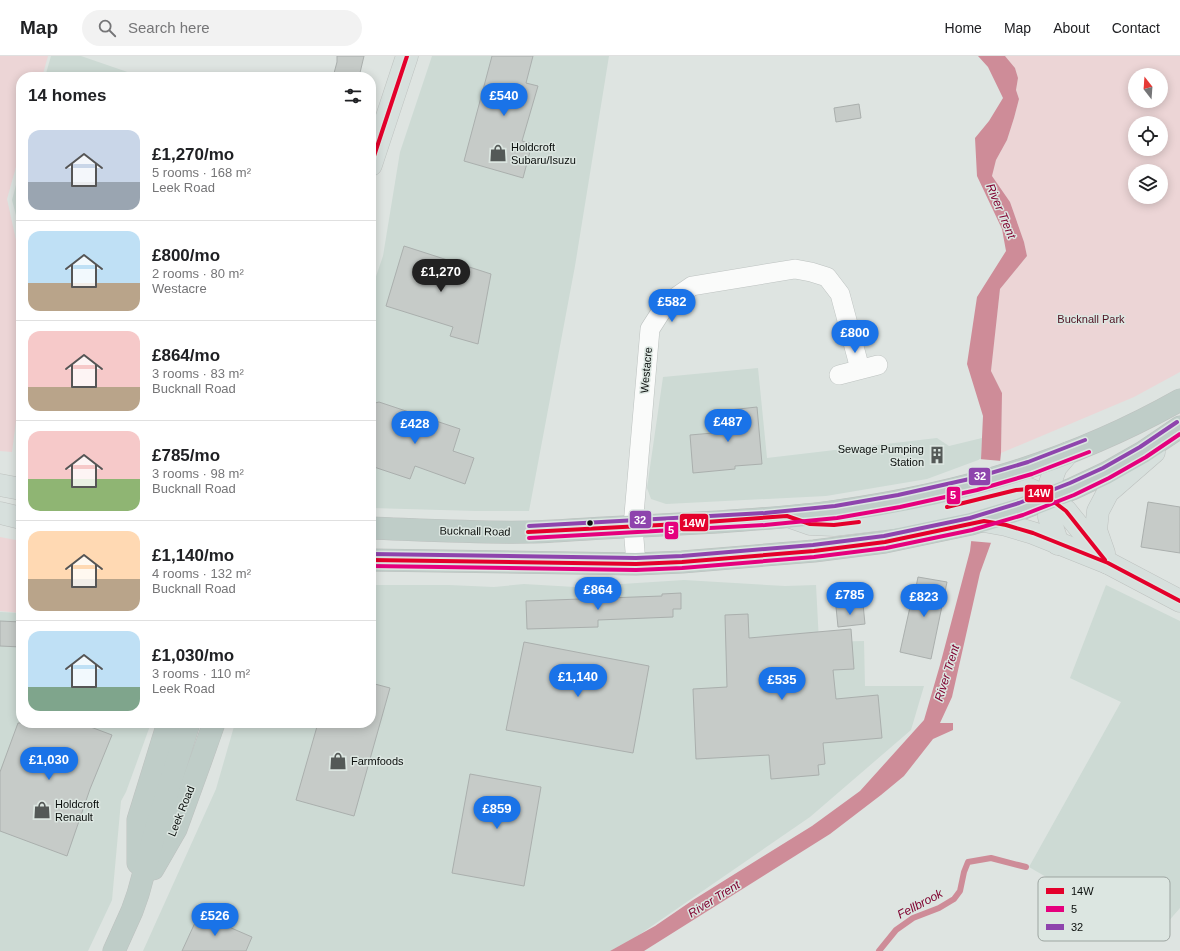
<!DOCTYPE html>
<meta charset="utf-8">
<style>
body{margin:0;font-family:Arial,sans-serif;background:#f2f2f2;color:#202124;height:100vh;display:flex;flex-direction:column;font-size:15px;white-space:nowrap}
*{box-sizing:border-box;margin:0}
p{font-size:13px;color:#757577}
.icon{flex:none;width:22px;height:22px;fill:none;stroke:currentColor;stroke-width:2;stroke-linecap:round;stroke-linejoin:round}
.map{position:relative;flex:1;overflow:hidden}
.details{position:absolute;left:16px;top:16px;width:360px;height:656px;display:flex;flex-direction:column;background:#fff;border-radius:16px;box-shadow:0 2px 10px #0003}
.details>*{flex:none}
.needle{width:26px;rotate:343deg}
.buttons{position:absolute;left:1128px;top:12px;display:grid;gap:8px}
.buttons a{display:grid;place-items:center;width:40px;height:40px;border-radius:50%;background:#fff;box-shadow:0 2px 10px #0003;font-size:20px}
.price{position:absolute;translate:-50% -34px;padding:0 9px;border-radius:14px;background:#1a73e8;color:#fff;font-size:13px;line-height:26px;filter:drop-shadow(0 1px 2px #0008)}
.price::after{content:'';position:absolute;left:50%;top:24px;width:12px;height:9px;margin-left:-6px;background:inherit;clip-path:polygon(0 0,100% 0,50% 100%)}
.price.selected{background:#222;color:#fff}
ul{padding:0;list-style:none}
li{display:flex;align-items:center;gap:12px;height:100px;padding:0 12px}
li+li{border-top:1px solid #e0e0e0}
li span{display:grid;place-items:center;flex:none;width:112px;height:80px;border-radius:12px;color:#555}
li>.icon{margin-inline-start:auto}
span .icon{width:48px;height:48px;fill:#fffc;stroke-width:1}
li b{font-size:17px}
h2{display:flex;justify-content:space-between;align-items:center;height:48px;padding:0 12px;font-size:17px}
header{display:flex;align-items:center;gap:24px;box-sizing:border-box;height:56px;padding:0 20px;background:#fff;border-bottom:1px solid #e0e0e0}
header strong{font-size:19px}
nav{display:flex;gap:22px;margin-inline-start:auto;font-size:14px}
.search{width:280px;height:36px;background:#f2f2f2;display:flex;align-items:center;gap:10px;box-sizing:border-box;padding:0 14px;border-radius:22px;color:#757577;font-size:15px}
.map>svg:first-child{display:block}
.built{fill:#cddad4}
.green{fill:#ecd5d6;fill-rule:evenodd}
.water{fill:#ce8c98}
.pier{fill:#dee4e1}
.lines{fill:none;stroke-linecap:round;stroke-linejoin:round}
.stream{stroke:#ce8c98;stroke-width:6}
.building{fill:#c6cbc8;stroke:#aaafad}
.minor-casing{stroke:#bdc2c0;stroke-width:20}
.major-casing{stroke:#bdc1bf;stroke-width:23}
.highway-casing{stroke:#bdc1bf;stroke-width:23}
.minor{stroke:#fafbfa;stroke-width:19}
.major{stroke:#d7e0dd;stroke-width:22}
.highway{stroke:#bfcdc8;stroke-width:22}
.bus-1-casing{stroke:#dce6e1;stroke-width:7}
.bus-2-casing{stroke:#dce6e1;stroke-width:7}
.bus-3-casing{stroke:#dce6e1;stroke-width:7}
.bus-1{stroke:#e4002b;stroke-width:4}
.bus-2{stroke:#e5007d;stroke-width:4}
.bus-3{stroke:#8e44ad;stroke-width:4}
.bus-dot{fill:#0a0e0c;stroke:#dce6e1;stroke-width:1.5}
.labels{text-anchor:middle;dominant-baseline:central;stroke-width:3;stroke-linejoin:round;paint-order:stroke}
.poi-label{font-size:11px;fill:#0a0e0c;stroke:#dce6e1;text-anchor:start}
.park-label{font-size:11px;fill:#4f1121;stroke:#dce6e1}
.street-label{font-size:11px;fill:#0a0e0c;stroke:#dce6e1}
.water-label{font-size:12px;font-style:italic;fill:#810331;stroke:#dce6e1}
.key{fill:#dce6e1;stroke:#9da5a1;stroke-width:1}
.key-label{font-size:11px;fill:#0a0e0c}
.line-badge{stroke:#dce6e1;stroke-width:1.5}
.badge-label{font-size:11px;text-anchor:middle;font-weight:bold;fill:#fff}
</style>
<header>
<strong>Map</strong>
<div class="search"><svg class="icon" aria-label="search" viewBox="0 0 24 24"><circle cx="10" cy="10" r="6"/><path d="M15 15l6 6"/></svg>Search here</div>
<nav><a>Home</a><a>Map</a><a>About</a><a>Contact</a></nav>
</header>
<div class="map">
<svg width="1180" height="895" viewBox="0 0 1180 895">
<rect width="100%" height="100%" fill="#dee4e1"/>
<g class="built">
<polygon points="51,0 81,0 142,21 45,21"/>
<polygon points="432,0 609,0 575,210 529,455 476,455 371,452 371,235 383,200 400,96"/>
<polygon points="21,110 21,179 12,144"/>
<polygon points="758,312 767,402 937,382 949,390 982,382 981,403 927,423 826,440 666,448 651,443 647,432 663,321"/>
<polygon points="684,524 785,530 816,529 819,586 864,585 865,630 924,630 911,674 810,761 633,883 610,895 143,895 216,733 235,667 371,667 371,529 449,529 494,531 524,528 575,531"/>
<polygon points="1106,529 1180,565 1180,852 1153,883 1029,811 1121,646 1070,622"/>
<polygon points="0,556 21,557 21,667 151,667 126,736 121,745 112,844 88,895 0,895"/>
</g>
<g class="green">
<polygon points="0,0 48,0 42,21 21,21 21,93 7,143 21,207 21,326 12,396 0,395"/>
<path d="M1005,0H1180V316L1134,341L1001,397L1002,337L991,315L1000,233L1027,200L1024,186L1010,146L992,120L996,104L1007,84L1014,62L1019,43L1016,34L1018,22L1015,12ZM1135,19H1161V45H1135ZM1135,67H1161V93H1135ZM1135,115H1161V141H1135Z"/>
<polygon points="0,481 21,485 21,557 0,555"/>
</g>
<polygon class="water" points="978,0 1005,0 1015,12 1018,22 1016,34 1019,43 1014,62 1007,84 996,104 992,120 1010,146 1024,186 1027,200 1000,233 991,315 1002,337 1001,397 992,484 980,517 952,641 940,667 953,667 953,674 933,683 904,720 881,739 830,778 644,895 610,895 655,870 693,844 812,770 860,735 924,664 940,609 970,495 981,403 983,360 967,308 977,241 1006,195 1002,173 977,120 975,82 989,65 1003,42 988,11"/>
<polygon class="pier" points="979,403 1002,405 993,487 970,485"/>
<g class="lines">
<polyline class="stream" points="879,895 896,874 913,862 939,852 954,843 960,835 964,816 968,806 991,802 1018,809 1026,811"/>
</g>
<g class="building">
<polygon points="337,0 364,0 359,21 333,21 337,6"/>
<polygon points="492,0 533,0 526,27 538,30 522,85 532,88 523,122 464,105"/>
<polygon points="859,48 861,62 836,66 834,52"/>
<polygon points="404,190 491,218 478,288 450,280 453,271 386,250"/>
<polygon points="379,346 460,373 453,395 474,402 465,428 415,410 410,423 371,410 371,348"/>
<polygon points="757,351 762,408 735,410 735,413 693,417 690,379 713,377 712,369 722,368 720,355"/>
<polygon points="1148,446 1180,451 1180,497 1141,491"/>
<polygon points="918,521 947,526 931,603 900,596 910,551 912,551"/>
<polygon points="681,537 681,553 673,553 673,561 598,564 598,571 527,573 526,545 662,540 662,538"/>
<polygon points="863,548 865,568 838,571 836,551"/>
<polygon points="748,558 749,582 851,573 854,613 833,614 836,643 878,639 882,682 823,687 825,708 818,709 819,719 771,723 769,699 696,703 693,633 727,631 725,559"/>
<polygon points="0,565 21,566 21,591 0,590"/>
<polygon points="524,586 649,610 633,697 506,674"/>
<polygon points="371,627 390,632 354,760 296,744 318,667 371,667"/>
<polygon points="18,667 80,667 112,679 90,733 67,800 0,775 0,716"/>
<polygon points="470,718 541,731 524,830 452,817"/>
<polygon points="199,858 252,881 246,895 182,895"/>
</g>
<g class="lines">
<g class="minor-casing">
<g id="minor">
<polyline points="839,319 878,309"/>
<polyline points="636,508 633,470 650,273 666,248 692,230 795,213 811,216 827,221 840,238 860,313"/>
</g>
</g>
<g class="major-casing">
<g id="major">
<polyline points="371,109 407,0"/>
<polyline points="0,429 21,433"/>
<polyline points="0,457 21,462"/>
<polyline points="793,462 810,468 834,469 901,461 968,447 1016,434 1029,433 1049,442 1066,455 1108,507"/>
<polyline points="984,465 1006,469 1033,477 1108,507 1180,545"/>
<polyline points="1058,488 1049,461 1050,427 1056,411 1068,397"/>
<polyline points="1104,497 1096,474 1098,455 1108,436 1154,396"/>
</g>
</g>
<g class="highway-casing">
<g id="highway">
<path d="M371,472C424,474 477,477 529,476C554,476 579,473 604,472C642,470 679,468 717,466C757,463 797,461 837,455C959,438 1072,405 1180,344"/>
<polyline points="371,504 636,508 682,506 814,495 885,486 971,468 1021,453 1072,433 1106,417 1143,396 1180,371"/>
<polyline points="138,807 138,764 168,667"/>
<polyline points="153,813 176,773 201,704 214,667"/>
<polyline points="114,895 132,855 138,838 155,776 189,667"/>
</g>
</g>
<use href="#minor" class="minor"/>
<use href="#major" class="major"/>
<use href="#highway" class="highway"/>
<g class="bus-1-casing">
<g id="bus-1">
<polyline points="371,109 407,0"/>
<polyline points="947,451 1016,434 1029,433 1049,442 1066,455 1105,504"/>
<polyline points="528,476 679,468 787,460 810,468 834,469 859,466"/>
<polyline points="371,504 636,508 682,506 814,495 885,486 984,465 1006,469 1033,477 1108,507 1180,545"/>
</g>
</g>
<g class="bus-2-casing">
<g id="bus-2">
<polyline points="529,482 765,469 837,462 900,451 977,434 1032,418 1089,396"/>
<polyline points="371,510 636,514 682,512 814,501 886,492 972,474 1023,459 1074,439 1109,422 1146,401 1180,378"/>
</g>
</g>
<g class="bus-3-casing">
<g id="bus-3">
<polyline points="529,470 765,457 835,450 898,439 974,422 1028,406 1085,384"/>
<polyline points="371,498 636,502 682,500 813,489 884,480 970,462 1019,447 1070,427 1103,412 1140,391 1177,366"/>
</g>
</g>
<use href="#bus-1" class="bus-1"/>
<use href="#bus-2" class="bus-2"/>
<use href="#bus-3" class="bus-3"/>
</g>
<defs>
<g id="shop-bare" transform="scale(1.38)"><path d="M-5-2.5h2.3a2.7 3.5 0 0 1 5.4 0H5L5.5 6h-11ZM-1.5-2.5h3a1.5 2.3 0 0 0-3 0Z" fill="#545957" stroke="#dce6e1" stroke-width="2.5" paint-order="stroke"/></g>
<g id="building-bare" transform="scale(1.38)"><path d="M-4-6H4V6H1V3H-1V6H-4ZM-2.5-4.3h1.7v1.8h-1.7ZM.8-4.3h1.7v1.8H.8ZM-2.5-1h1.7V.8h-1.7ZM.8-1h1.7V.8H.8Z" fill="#545957" stroke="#dce6e1" stroke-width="2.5" paint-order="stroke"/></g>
</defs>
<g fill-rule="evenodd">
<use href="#shop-bare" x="498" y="97"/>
<use href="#building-bare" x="937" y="399"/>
<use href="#shop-bare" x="338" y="705"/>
<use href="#shop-bare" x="42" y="754"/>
</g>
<circle class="bus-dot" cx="590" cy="467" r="3.5"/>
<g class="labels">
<g class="poi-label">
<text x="511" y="91">Holdcroft<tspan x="511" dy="13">Subaru/Isuzu</tspan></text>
<text x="924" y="393" text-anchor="end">Sewage Pumping<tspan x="924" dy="13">Station</tspan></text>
<text x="351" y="705">Farmfoods</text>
<text x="55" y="748">Holdcroft<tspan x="55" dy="13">Renault</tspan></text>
</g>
<g class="park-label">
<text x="1091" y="263">Bucknall Park</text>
</g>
<g class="street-label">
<text transform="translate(646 314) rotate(-85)">Westacre</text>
<text transform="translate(475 475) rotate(1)">Bucknall Road</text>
<text transform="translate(181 755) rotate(-68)">Leek Road</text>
</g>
<g class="water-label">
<text transform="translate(1001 155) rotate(67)">River Trent</text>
<text transform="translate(947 617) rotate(-73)">River Trent</text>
<text transform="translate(714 843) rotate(-32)">River Trent</text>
<text transform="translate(920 848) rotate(-28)">Fellbrook</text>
</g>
</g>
<rect x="1038" y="821" width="132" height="64" rx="6" class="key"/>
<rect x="1046" y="832" width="18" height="6" fill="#e4002b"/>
<rect x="1046" y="850" width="18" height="6" fill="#e5007d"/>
<rect x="1046" y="868" width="18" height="6" fill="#8e44ad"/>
<g class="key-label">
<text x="1071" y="839">14W</text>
<text x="1071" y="857">5</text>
<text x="1071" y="875">32</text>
</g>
<g class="line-badge">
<rect x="968" y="411" width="23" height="19" rx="4" fill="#8e44ad"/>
<rect x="1024" y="428" width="30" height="19" rx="4" fill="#e4002b"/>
<rect x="946" y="430" width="15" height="19" rx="4" fill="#e5007d"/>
<rect x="629" y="454" width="23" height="19" rx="4" fill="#8e44ad"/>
<rect x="679" y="457" width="30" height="19" rx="4" fill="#e4002b"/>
<rect x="664" y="465" width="15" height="19" rx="4" fill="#e5007d"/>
</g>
<g class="badge-label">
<text x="980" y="424">32</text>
<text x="1039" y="441">14W</text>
<text x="953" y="443">5</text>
<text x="640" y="468">32</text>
<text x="694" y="471">14W</text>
<text x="671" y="478">5</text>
</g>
</svg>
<div class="buttons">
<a><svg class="needle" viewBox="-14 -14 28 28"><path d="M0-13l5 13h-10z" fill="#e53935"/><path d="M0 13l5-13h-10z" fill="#757577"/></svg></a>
<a><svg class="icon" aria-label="locate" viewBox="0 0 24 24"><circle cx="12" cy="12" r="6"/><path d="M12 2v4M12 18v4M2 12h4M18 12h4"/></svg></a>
<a><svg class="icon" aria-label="layers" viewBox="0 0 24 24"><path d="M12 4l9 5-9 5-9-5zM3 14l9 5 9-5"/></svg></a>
</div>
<b class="price" style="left:504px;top:61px">£540</b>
<b class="price selected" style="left:441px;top:237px">£1,270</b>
<b class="price" style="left:672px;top:267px">£582</b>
<b class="price" style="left:855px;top:298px">£800</b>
<b class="price" style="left:728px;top:387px">£487</b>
<b class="price" style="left:415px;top:389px">£428</b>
<b class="price" style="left:598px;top:555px">£864</b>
<b class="price" style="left:850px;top:560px">£785</b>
<b class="price" style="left:924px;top:562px">£823</b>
<b class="price" style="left:578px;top:642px">£1,140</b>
<b class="price" style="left:782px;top:645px">£535</b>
<b class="price" style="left:49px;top:725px">£1,030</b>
<b class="price" style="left:497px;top:774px">£859</b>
<b class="price" style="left:215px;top:881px">£526</b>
<section class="details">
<h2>14 homes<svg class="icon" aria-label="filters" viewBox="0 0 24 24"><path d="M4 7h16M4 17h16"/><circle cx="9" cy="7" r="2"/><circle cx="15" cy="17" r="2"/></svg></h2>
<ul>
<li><span style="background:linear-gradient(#c9d6e8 65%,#9aa5b1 0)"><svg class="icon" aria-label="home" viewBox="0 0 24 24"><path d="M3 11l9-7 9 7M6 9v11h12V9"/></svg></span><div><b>£1,270/mo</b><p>5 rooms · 168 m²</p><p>Leek Road</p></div></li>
<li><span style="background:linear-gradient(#bfe0f5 65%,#b9a48a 0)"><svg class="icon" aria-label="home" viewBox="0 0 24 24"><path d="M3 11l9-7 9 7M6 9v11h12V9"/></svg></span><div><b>£800/mo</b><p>2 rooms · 80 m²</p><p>Westacre</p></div></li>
<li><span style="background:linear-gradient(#f6c9c9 70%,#b9a48a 0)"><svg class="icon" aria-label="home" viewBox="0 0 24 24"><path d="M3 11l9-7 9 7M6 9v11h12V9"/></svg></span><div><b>£864/mo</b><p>3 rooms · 83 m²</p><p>Bucknall Road</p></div></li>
<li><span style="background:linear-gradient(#f6c9c9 60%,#8fb573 0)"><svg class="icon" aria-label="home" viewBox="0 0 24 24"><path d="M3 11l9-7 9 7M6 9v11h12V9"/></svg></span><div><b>£785/mo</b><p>3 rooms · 98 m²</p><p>Bucknall Road</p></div></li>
<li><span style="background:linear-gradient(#ffd9b3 60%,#b9a48a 0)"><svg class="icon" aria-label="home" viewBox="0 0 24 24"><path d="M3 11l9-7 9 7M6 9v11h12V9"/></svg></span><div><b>£1,140/mo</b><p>4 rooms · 132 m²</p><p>Bucknall Road</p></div></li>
<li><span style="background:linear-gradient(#bfe0f5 70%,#7fa58c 0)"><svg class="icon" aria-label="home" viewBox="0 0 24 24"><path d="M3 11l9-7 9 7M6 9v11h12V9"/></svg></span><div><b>£1,030/mo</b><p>3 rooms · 110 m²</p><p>Leek Road</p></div></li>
</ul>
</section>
</div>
